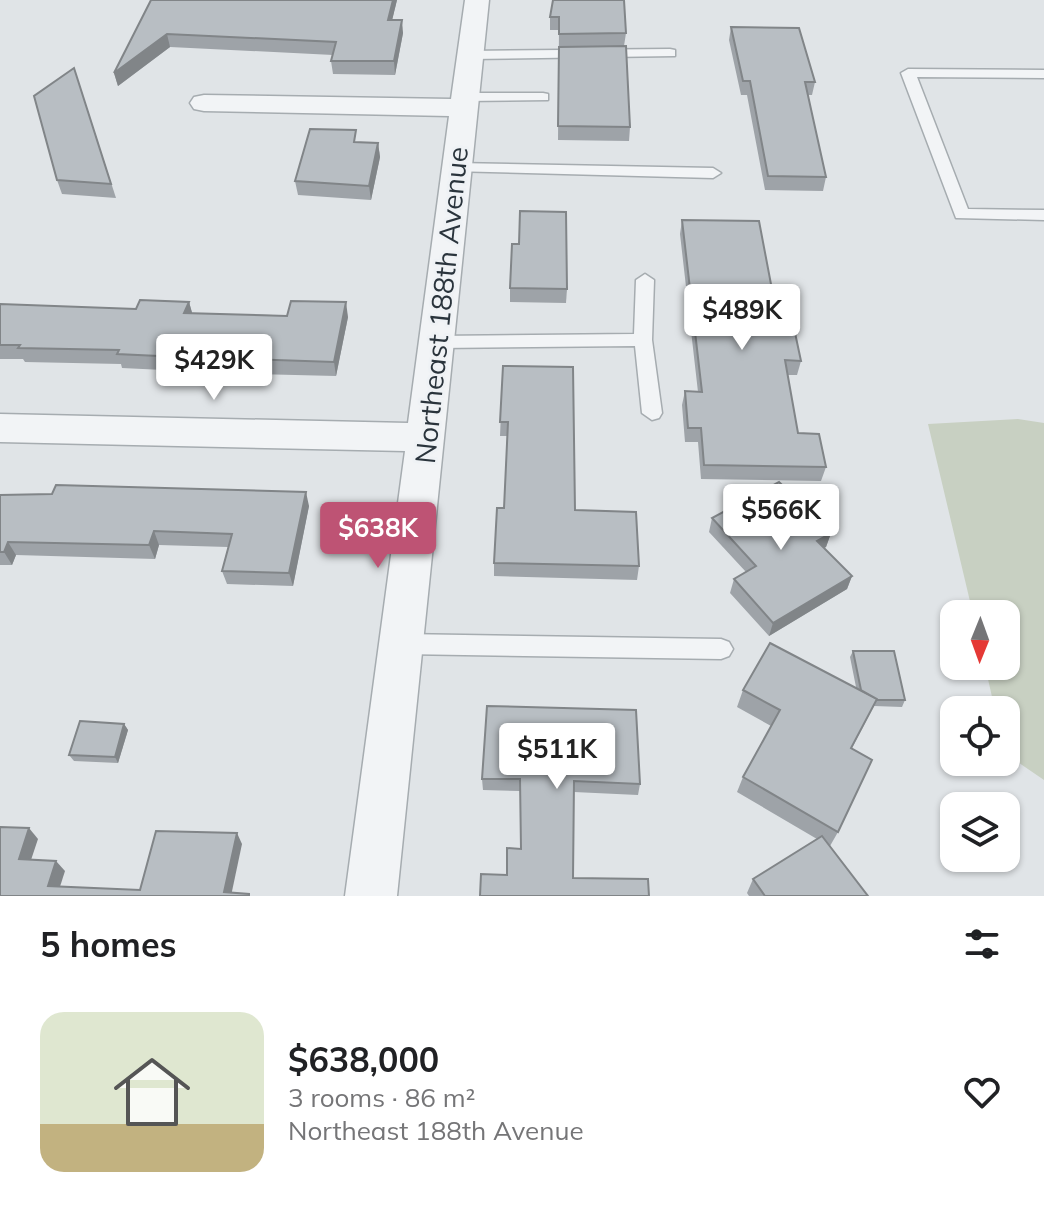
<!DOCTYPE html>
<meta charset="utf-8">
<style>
body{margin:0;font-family:Mulish,sans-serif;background:#f2f2f2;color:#202124;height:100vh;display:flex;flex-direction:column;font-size:30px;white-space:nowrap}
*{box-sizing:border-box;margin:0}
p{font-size:26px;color:#757577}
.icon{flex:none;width:44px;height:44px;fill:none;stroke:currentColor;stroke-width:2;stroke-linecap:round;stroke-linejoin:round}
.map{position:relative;height:896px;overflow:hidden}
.details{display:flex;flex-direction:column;background:#fff;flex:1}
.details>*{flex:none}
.needle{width:52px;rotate:181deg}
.controls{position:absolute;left:940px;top:600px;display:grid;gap:16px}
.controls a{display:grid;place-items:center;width:80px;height:80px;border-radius:16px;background:#fff;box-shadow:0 2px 6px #0004;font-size:40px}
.price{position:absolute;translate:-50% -68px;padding:0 18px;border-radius:8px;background:#fff;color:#222;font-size:26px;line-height:52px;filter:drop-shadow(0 2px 4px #0008)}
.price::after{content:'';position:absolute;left:50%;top:48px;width:24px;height:18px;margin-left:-12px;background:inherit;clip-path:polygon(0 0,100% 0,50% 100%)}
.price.active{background:#be5374;color:#fff}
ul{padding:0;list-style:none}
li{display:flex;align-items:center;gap:24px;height:200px;padding:0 40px}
li span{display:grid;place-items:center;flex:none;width:224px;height:160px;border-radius:24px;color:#555}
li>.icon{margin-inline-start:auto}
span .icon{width:96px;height:96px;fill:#fffc;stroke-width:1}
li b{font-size:34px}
h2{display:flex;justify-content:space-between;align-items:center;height:96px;padding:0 40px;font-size:34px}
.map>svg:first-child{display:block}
.green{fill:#c8d0c2}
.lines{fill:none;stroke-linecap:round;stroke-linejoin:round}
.service-casing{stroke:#a6acb0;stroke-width:3}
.minor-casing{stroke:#a6acb0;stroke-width:3}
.service{fill:#f2f4f6;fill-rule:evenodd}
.minor{fill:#f2f4f6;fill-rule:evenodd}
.wall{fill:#9ea3a8}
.shaded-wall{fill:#818588}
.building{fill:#b8bec3;stroke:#818588;stroke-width:2}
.labels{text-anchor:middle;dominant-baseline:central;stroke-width:6;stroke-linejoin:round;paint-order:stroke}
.street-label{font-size:28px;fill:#2a343c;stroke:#eff2f5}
</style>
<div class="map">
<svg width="1044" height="896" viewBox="0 0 1044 896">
<rect width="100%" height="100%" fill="#e0e4e7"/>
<polygon class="green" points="1018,419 1044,423 1044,780 1006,754 1006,710 995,710 985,666 1006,666 1006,614 973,614 928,424"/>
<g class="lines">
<g class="service-casing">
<g id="service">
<polygon points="670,49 675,50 675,56 469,59 462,55 469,51"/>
<polygon points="908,69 1044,70 1044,78 917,77 968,209 1044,210 1044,220 956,218 901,73"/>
<polygon points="543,93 548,94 548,100 464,101 457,97 464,93"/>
<polygon points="456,163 713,168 721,173 713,178 450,171 448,168"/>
<polygon points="645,274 654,280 652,340 662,413 659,418 652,420 642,413 635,346 438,348 429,342 438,336 634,334 636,280"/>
<polygon points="402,634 721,639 729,642 733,649 729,656 721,659 402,654 394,651 390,644 394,637"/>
</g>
</g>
<g class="minor-casing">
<polygon id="minor" points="465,0 489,0 397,896 345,896 405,451 0,442 0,414 408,423 449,116 204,111 194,109 190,103 194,97 204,95 451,99"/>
</g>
<use href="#service" class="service"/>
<use href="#minor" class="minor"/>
</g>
<g class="wall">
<polygon points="151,0 397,0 392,20 403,33 395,75 333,74 331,61 333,55 170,47 118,86 114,73"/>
<polygon points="553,0 626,33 624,46 630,127 629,141 558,140 559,30 550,30 550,17"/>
<polygon points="731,27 815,82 812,95 808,95 826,177 823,191 765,190 747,95 741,95 729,40"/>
<polygon points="74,68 116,198 62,194 57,180"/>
<polygon points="358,142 378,143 380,157 371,200 298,195 295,181"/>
<polygon points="682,220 774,300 801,361 797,375 787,375 798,433 826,467 821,481 701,479 698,442 685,442 682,405 685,391 698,392 680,234"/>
<polygon points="510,288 567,289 566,303 510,302"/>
<polygon points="189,302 192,313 348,317 336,376 251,374 250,367 187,365 184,371 122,368 121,364 25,362 23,359 0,359 0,304 136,309"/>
<polygon points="503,366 575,510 639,566 637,580 494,576 494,563 504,508 507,436 500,436"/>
<polygon points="0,495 309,506 293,586 227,584 222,571 228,547 159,545 155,559 16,555 12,565 0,565"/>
<polygon points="712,518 831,533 826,547 824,548 852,576 847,589 769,636 730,593 734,579 746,572 709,532"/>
<polygon points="853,651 905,700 902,707 874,706 852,748 838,832 830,846 868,896 749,896 747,893 753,879 817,839 737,792 743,777 771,726 737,707 743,690 856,687 850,657"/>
<polygon points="487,706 640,784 638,795 574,792 573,878 649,896 507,875 521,849 520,791 483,790 482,779"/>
<polygon points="124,724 128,730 118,763 74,761 69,755"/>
</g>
<g class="shaded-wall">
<polygon points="393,0 397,0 389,33 388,20"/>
<polygon points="402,20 403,33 395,75 394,61"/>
<polygon points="167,34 170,47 118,86 114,73"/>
<polygon points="378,143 380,157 371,200 369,186"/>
<polygon points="189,302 193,316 184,313"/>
<polygon points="346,302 348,317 336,376 334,362"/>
<polygon points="182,351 187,365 184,371 180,357"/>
<polygon points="306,492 309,506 293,586 289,573"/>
<polygon points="154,531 159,545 155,559 149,545"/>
<polygon points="831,533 826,547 812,554 817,541"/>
<polygon points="8,542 16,555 12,565 4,552"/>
<polygon points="852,576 847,589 769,636 773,623"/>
<polygon points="124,724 128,730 118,763 115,757"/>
<polygon points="29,828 38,839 28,869 19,859"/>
<polygon points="237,833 242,844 231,896 224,892"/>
<polygon points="56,861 65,871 57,896 48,886"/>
</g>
<g class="building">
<polygon points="151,0 393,0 388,20 402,20 394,61 331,61 336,42 167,34 114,73"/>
<polygon points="553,0 624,0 626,33 559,34 559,17 550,17"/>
<polygon points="731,27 799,28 815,82 805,82 826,177 768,176 750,81 743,81"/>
<polygon points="626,46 630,127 558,126 559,47"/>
<polygon points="74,68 111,184 57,180 34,96"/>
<polygon points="310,129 356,130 354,142 378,143 369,186 295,181"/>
<polygon points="520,211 566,212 567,289 510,288 512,244 519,244"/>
<polygon points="682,220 759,221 774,300 788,300 801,361 785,360 798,433 819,434 826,467 704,465 701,428 688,428 685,391 702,392"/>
<polygon points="140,300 189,302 184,313 287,316 291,301 346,302 334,362 248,359 249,353 182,351 180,357 117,354 119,350 18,348 20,345 0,345 0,304 136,309"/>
<polygon points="503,366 573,367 575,510 636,512 639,566 494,563 497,508 504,508 508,422 500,422"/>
<polygon points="779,482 831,533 817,541 852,576 773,623 734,579 756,566 712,518"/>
<polygon points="56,485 306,492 289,573 222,571 232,534 154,531 149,545 8,542 4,552 0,552 0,495 52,494"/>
<polygon points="770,643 877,699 851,748 872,760 838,832 743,777 780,710 743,690"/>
<polygon points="853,651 894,651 905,700 877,700 877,699 861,690"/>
<polygon points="487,706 636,710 640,784 574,781 573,878 648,879 649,896 480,896 481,874 507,875 507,848 521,849 520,779 482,779"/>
<polygon points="80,721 124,724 115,757 69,755"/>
<polygon points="0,827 29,828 19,859 56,861 48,886 140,890 156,831 237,833 224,892 249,894 249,896 0,896"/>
<polygon points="822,836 868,896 765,896 753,879"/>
</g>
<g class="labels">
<g class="street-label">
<text transform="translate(441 305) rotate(-84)">Northeast 188th Avenue</text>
</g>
</g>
</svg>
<div class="controls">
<a><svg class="needle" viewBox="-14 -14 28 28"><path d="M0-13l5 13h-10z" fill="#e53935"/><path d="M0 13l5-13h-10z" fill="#757577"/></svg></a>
<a><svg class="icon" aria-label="locate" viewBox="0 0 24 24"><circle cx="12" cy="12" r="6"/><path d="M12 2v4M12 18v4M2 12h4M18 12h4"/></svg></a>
<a><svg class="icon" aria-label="layers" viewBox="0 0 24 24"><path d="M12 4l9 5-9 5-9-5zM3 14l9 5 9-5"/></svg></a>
</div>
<b class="price" style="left:742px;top:352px">$489K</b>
<b class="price" style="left:214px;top:402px">$429K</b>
<b class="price" style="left:781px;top:552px">$566K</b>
<b class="price active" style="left:378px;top:570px">$638K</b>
<b class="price" style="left:557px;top:791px">$511K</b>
</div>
<section class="details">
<h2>5 homes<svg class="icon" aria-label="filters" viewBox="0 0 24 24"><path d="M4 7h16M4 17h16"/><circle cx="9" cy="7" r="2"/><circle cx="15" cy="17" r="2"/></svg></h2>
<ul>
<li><span style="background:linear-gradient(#dfe7d0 70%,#c2b280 0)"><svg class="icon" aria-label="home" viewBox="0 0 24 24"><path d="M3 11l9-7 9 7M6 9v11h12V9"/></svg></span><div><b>$638,000</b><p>3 rooms · 86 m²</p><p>Northeast 188th Avenue</p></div><svg class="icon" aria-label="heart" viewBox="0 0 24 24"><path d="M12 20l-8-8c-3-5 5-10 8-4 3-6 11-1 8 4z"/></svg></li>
</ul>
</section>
